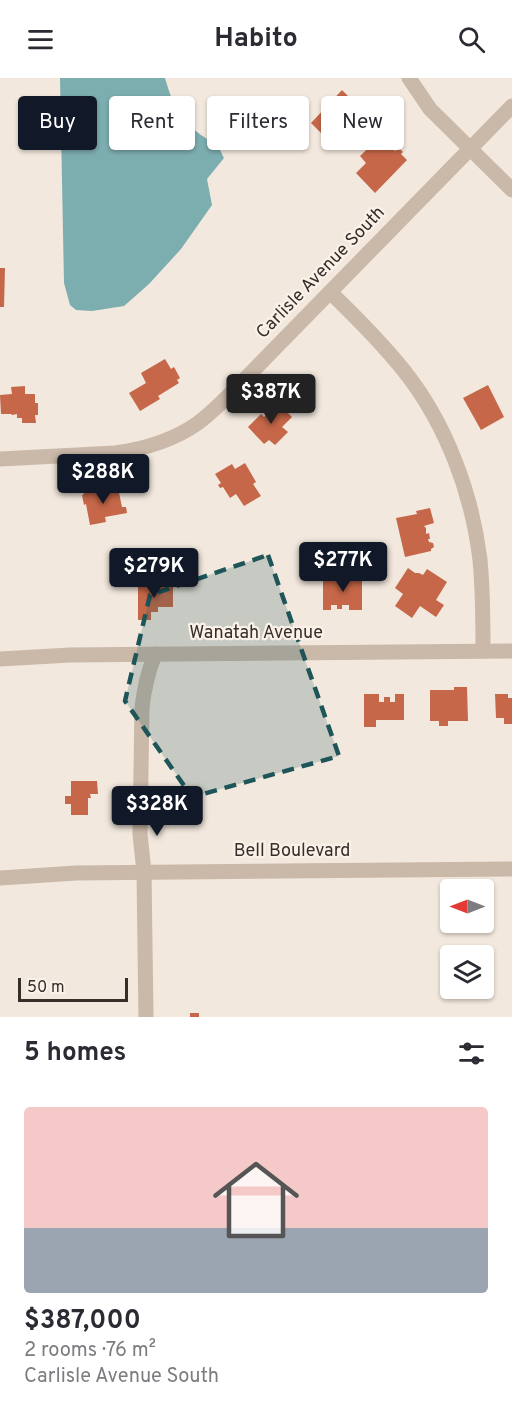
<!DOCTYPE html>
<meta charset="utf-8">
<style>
body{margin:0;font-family:Overpass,sans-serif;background:#f7f7f7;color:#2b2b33;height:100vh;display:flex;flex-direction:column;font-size:22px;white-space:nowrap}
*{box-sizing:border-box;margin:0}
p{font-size:20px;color:#7c7c81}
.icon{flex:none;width:33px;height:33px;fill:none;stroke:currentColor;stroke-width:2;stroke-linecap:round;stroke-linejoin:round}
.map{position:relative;height:939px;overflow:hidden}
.sheet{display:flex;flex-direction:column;background:#fff;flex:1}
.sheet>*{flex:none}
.top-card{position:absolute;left:18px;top:18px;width:477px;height:54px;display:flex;gap:12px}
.needle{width:39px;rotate:270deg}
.fabs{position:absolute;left:440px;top:801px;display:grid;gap:12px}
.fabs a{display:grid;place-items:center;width:54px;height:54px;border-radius:6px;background:#fff;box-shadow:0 2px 4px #0004;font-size:30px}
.scale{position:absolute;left:18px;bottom:15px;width:110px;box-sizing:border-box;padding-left:6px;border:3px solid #372d29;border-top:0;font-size:16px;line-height:21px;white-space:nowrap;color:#372d29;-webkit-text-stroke:4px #faf2e9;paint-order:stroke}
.price{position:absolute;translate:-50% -51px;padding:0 14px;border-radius:6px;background:#111827;color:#fff;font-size:20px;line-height:39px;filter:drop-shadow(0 2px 3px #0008)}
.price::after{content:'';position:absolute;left:50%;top:36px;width:18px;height:14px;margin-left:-9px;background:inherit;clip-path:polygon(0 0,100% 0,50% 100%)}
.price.current{background:#222;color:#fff}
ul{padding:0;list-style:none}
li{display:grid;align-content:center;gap:12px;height:318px;padding:0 24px}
li span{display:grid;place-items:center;height:186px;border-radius:6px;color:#555}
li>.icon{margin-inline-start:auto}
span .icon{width:108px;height:108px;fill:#fffc;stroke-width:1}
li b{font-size:26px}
h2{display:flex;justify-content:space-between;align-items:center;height:72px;padding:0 24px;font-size:26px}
.pill{padding:0 21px;border-radius:6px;background:#fff;box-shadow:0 2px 4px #0004;font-size:21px;line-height:54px}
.pill.current{background:#111827;color:#fff}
header{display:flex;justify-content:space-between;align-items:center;height:78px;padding:0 24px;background:#fff;font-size:27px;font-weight:700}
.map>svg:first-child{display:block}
.water{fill:#7cadaf}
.building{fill:#c56748}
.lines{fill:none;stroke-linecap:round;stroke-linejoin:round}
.minor{stroke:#cab8a9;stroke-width:15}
.marked{fill:#1e5559;fill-opacity:0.2;stroke:#1e5559;stroke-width:4.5;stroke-dasharray:12 8;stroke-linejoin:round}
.labels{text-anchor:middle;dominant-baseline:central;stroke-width:4.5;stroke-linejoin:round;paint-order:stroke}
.street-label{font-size:18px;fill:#372d29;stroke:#faf2e9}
</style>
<header><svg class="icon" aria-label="menu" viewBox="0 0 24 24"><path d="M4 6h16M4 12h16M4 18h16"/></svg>Habito<svg class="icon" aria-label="search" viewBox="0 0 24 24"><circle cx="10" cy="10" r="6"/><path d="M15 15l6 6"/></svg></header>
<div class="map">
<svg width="512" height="939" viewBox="0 0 512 939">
<rect width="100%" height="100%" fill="#f2e8dd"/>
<path class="water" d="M60,0H165C173,27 178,39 201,57C214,66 217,64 224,80L207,101L212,127L181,171L149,206L124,228L92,233L76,232L70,227L64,205Z"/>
<g class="building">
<polygon points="342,12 353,23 350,25 358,34 356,36 362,42 335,69 311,45"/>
<polygon points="385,54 394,64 391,68 395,73 399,70 403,74 401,76 407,82 375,115 356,95 366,85 360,78"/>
<polygon points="0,190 5,190 4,229 0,229"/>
<polygon points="165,281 171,291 174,289 180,300 177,302 179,305 158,318 160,321 140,333 129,315 146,305 141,295"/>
<polygon points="488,307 504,339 481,352 463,320"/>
<polygon points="25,308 25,316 35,316 35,325 38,325 38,337 35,337 36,345 22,345 22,340 17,340 17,336 12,337 11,336 1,336 0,317 12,316 11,309"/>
<polygon points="278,325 292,339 282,349 288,354 275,367 269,362 264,366 248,349 261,336 264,339"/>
<polygon points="245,385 256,404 253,406 261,418 244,428 236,416 230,420 223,409 220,410 218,407 221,405 215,396 232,386 235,391"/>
<polygon points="108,408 109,412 118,410 122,429 126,429 127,435 105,439 106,444 90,447 86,426 84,427 82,417 84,416 83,413 96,410 97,416 104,415 103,409"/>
<polygon points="430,430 434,445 424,448 426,450 426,456 429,455 430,461 428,461 429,464 433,465 434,469 431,471 431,473 405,479 396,440 417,436 416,433"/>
<polygon points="408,490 415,495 419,495 423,497 427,491 447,504 436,522 444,527 436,539 420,528 412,540 395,528 403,516 395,510"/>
<polygon points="323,499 362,499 362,532 349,532 349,527 342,527 342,531 337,531 337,527 331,527 331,532 323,532"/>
<polygon points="157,502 166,502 166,509 173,509 173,529 158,529 158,534 151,534 151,542 138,542 138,509 157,509"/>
<polygon points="454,609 467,609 468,643 448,643 448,648 439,648 439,643 430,643 430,612 454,612"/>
<polygon points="364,616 379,616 379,624 384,624 384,619 390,619 390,624 395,624 395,616 404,616 404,642 376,642 376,649 364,649"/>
<polygon points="495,616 508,616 508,620 512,620 512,646 504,646 504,640 496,640"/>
<polygon points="71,703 97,703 98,716 90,716 91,720 88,720 88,737 71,737 71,726 65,726 65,718 71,718"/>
<rect x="190" y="935" width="9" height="4"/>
</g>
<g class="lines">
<g class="minor">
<polyline points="409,0 430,31 512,112"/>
<path d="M330,214C356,239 382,265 405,294C446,346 472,415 480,482C483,512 483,543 483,573"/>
<path d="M0,381L115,375C144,371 174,362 198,345C213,334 226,320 239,307L512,28"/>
<polyline points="0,581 70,577 512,573"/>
<polyline points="0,800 76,795 512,791"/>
<path d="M146,939L144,794L140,756L142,630C144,610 148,594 155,576"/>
</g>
</g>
<path class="marked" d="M268,477L339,678L192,719L125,623L150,517Z"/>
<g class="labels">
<g class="street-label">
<text transform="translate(321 195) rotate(-46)">Carlisle Avenue South</text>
<text x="256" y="555">Wanatah Avenue</text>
<text x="292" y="773">Bell Boulevard</text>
</g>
</g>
</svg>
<div class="fabs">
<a><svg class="needle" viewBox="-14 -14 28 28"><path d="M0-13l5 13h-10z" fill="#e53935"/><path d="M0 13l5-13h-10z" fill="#7c7c81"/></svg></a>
<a><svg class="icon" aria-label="layers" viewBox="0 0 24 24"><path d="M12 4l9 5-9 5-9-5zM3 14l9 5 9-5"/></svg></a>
</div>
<div class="scale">50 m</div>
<b class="price current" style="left:271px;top:347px">$387K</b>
<b class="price" style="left:103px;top:427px">$288K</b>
<b class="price" style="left:343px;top:515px">$277K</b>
<b class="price" style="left:154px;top:521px">$279K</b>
<b class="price" style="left:157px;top:759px">$328K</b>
<div class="top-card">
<a class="pill current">Buy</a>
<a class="pill">Rent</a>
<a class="pill">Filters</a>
<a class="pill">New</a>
</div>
</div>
<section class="sheet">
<h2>5 homes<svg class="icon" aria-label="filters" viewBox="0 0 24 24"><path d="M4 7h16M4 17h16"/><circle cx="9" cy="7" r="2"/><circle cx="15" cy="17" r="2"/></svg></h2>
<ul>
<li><span style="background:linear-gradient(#f6c9c9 65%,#9aa5b1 0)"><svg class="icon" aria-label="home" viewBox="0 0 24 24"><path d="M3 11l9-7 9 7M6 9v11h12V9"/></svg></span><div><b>$387,000</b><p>2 rooms · 76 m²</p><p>Carlisle Avenue South</p></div></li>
</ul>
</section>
